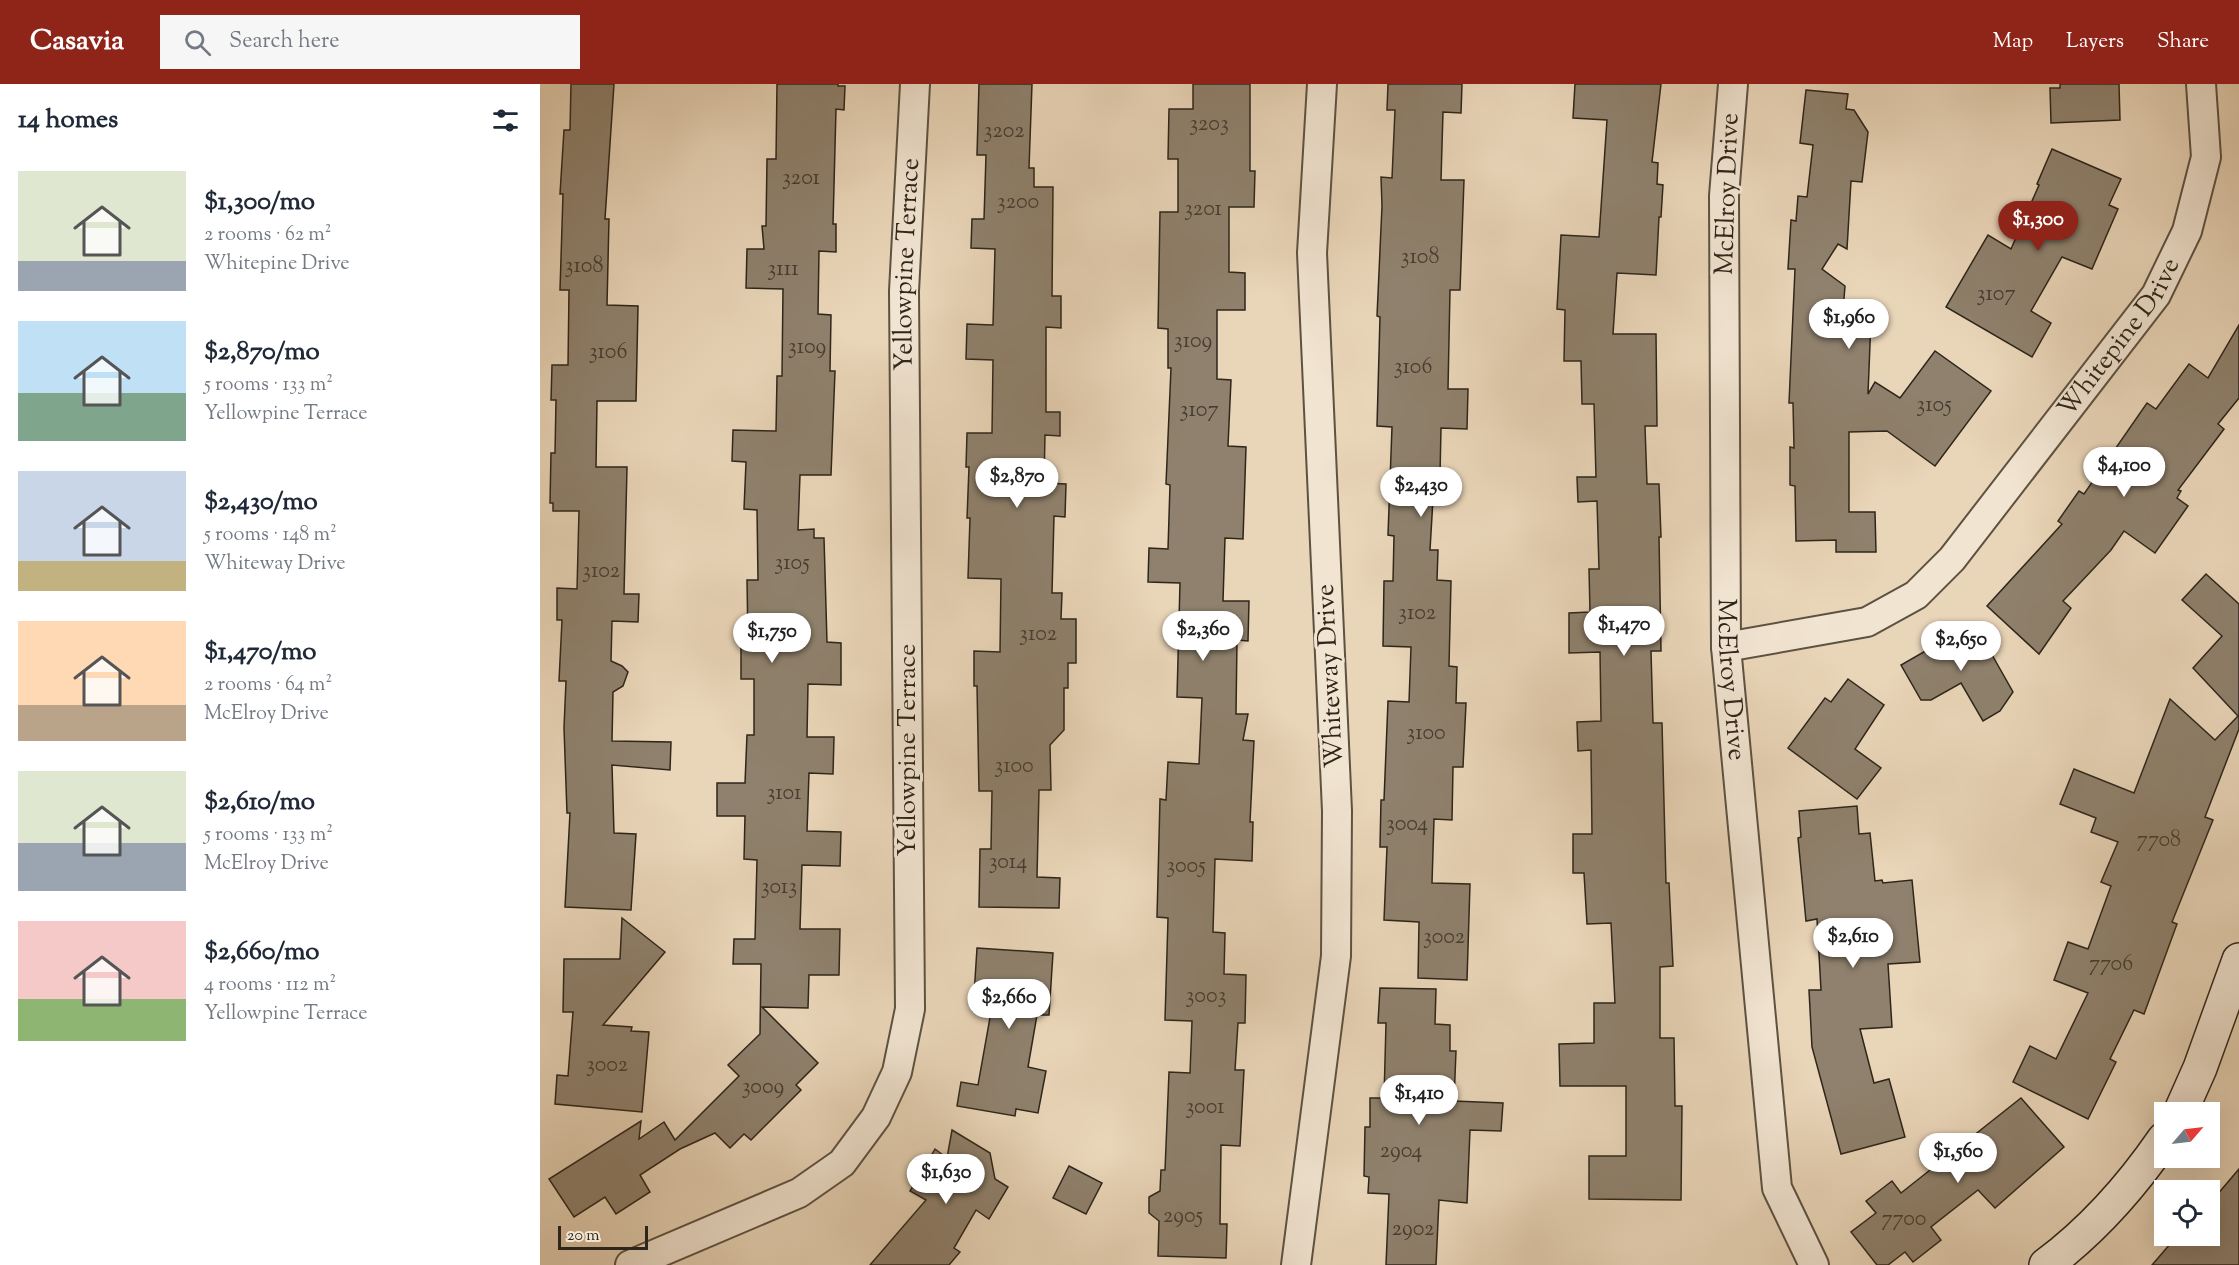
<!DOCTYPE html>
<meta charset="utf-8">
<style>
body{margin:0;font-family:"Sorts Mill Goudy",serif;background:#f6f6f7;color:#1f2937;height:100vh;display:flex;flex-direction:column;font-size:22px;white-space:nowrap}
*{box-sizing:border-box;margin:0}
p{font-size:20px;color:#747a83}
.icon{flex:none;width:33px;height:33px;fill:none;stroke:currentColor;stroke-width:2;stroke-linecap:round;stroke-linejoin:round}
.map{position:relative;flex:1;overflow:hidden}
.drawer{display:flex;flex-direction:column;background:#fff;width:540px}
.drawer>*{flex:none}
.needle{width:39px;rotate:62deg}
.controls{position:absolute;left:1614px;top:1018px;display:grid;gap:12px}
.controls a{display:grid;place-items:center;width:66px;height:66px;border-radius:0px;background:#fff;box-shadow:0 6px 24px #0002;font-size:30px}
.scale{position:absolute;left:18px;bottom:15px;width:90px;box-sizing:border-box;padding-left:6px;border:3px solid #2e261b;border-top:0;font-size:16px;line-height:21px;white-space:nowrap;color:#2e261b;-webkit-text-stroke:4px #f1e4d1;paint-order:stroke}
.price{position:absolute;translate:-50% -51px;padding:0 14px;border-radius:21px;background:#fff;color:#222;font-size:20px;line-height:39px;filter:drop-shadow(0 2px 3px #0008)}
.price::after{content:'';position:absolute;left:50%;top:36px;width:18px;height:14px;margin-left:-9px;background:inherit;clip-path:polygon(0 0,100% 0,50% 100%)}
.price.active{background:#8f2418;color:#fff}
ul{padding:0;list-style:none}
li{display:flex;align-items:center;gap:18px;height:150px;padding:0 18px}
li span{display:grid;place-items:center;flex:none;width:168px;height:120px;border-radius:0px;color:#555}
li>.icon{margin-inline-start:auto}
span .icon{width:72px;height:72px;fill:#fffc;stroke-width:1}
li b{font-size:26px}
h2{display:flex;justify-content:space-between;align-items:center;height:72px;padding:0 18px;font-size:26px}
header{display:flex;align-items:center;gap:36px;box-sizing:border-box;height:84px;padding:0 30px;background:#8f2418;color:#fff}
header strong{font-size:28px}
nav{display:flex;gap:33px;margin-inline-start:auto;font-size:21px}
.search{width:420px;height:54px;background:#f6f6f7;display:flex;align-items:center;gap:15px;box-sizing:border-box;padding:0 21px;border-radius:0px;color:#747a83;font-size:22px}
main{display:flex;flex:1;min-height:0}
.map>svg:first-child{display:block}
.building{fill:#8f816d;stroke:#2e261b;stroke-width:1.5}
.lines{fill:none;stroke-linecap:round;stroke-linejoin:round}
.street-casing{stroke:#5d5242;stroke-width:32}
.secondary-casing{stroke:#2e261b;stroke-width:36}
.street{stroke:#f1e4d1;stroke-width:28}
.secondary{stroke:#f1e4d1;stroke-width:33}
.labels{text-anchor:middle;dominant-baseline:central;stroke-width:6;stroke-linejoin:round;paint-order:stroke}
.number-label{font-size:22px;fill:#463d30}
.street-label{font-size:26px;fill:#2e261b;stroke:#f1e4d1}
</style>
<header>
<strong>Casavia</strong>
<div class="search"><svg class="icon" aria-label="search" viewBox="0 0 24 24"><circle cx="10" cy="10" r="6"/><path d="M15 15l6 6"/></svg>Search here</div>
<nav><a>Map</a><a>Layers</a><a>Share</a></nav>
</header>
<main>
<section class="drawer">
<h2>14 homes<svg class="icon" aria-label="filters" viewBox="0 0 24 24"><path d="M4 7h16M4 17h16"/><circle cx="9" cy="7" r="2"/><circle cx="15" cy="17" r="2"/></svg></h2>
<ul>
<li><span style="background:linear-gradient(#dfe7d0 75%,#9aa5b1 0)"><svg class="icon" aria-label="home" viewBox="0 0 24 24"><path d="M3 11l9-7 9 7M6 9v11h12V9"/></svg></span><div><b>$1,300/mo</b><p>2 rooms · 62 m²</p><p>Whitepine Drive</p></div></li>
<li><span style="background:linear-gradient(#bfe0f5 60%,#7fa58c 0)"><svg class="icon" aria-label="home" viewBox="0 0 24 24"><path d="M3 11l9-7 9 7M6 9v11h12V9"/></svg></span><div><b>$2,870/mo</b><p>5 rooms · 133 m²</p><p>Yellowpine Terrace</p></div></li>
<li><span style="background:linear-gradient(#c9d6e8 75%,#c2b280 0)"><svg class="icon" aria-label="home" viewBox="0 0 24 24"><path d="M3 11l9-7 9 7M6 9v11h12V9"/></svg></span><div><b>$2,430/mo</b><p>5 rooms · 148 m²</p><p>Whiteway Drive</p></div></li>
<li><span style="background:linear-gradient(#ffd9b3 70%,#b9a48a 0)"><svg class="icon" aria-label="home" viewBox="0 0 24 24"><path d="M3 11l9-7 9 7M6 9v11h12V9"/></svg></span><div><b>$1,470/mo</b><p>2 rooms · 64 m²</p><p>McElroy Drive</p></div></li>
<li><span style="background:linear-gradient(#dfe7d0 60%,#9aa5b1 0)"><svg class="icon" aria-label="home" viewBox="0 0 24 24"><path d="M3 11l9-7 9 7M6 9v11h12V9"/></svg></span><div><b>$2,610/mo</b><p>5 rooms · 133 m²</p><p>McElroy Drive</p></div></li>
<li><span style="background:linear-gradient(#f6c9c9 65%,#8fb573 0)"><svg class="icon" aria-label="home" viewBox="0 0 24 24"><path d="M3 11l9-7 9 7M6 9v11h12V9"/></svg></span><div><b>$2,660/mo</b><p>4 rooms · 112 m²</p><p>Yellowpine Terrace</p></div></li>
</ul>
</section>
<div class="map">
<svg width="1699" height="1181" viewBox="0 0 1699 1181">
<rect width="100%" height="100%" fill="#e9d5b8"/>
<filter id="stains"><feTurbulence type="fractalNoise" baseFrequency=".00333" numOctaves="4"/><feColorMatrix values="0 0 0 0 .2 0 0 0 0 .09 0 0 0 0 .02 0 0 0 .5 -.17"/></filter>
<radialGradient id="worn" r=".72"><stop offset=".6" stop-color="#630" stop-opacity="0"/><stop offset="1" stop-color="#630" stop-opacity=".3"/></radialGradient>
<g class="building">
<polygon points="31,0 74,0 65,135 69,135 67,221 98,222 96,317 57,317 56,383 87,383 84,510 99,510 98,538 72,537 71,577 82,582 88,588 83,602 73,608 72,657 131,658 130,686 72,681 74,749 96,750 91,826 25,823 30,729 27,729 24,644 26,597 19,597 22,536 17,536 17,504 37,505 39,427 13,427 13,419 10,419 11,369 15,369 16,316 11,316 12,281 28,281 29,206 20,206 23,110 20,110 24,46 30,46"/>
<polygon points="237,0 298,0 298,2 305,2 304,26 296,25 293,140 296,140 296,168 279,167 278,230 291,231 290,287 295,287 291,391 260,391 258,446 274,445 274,454 284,454 287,558 301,559 301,601 268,600 267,653 294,653 293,690 269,689 267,747 301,748 300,782 262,781 260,845 300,845 299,891 269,891 268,924 222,923 278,979 256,1001 261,1006 211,1056 204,1050 190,1064 175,1049 140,1065 100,1091 110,1108 76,1130 65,1113 34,1133 9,1095 101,1037 99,1055 124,1038 135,1056 199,992 188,981 220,950 221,880 193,880 194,855 215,855 217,776 204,775 205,732 177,732 177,699 205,699 207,651 214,651 214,595 201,595 201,558 208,558 207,496 218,496 217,426 204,425 206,378 192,377 193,346 236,347 237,292 242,292 243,205 206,204 207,165 224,165 222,142 226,142 227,75 236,75"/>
<polygon points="439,0 492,0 489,84 494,84 494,103 513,103 512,212 521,212 521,244 506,243 506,328 520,328 520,352 505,351 504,399 526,400 525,433 514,432 512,509 522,509 521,535 536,535 536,579 528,579 528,604 524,604 524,646 510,661 511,706 499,706 497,793 520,794 519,824 439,823 440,765 451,765 452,707 439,707 437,602 434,602 434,567 460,568 461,495 428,494 430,434 427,434 429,383 426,383 427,349 452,349 453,276 426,275 427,240 453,241 455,165 431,164 432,135 444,135 446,71 437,71"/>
<polygon points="653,0 710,0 710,87 715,87 714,123 689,123 689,188 705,189 705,226 677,226 677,295 691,296 688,362 706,363 703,455 685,454 683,517 709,517 708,557 697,556 696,630 708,630 703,656 714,657 710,738 713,738 712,777 675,775 673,848 685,849 684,890 706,891 705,939 698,939 695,986 704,986 700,1062 681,1061 680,1140 687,1140 686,1174 618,1172 619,1137 609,1129 609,1113 620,1107 621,1086 625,1086 629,988 650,989 652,937 625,936 628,834 617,833 620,715 626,716 628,678 659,680 662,614 637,613 640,499 608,498 609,464 628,465 630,401 626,400 631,284 628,284 628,245 618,244 620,128 638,128 638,75 628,75 629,25 653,25"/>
<polygon points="848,0 922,0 921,29 903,28 901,96 924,96 920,206 910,206 908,305 928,305 927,345 901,344 900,391 909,392 908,416 893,415 890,466 898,466 897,496 911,497 909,582 917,583 916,619 926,619 923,683 913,683 912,736 894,735 892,799 930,800 927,896 878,894 879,838 844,836 847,763 840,763 841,716 844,716 848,617 869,618 871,563 843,562 844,497 853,497 854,452 848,451 852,343 837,342 840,233 837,232 842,122 841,93 852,94 855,26 847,26"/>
<polygon points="1035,0 1121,0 1112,78 1118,79 1117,100 1123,101 1121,133 1119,133 1116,191 1077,189 1073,250 1116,250 1117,342 1105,342 1107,400 1119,400 1121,453 1119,453 1121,567 1111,567 1113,639 1122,639 1126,799 1129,799 1133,882 1120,883 1120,954 1134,954 1135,1022 1142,1022 1141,1116 1049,1115 1049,1072 1086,1072 1086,1002 1020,1002 1019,960 1054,959 1054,919 1075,919 1071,839 1047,840 1044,789 1033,789 1033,750 1052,750 1051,666 1038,667 1037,638 1061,637 1060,568 1029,569 1029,529 1050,528 1049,485 1059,485 1057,417 1038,418 1037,393 1056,393 1054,320 1042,320 1041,277 1024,277 1025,226 1017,225 1021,151 1059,153 1067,36 1033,34"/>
<polygon points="1520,0 1579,0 1580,36 1511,39 1510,4 1520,4"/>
<polygon points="1266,6 1308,10 1306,25 1314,26 1328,48 1322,98 1311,97 1307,165 1298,160 1282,185 1305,202 1303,226 1308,226 1308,234 1331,235 1328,310 1335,298 1360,314 1395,267 1451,307 1395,382 1347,347 1309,348 1309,428 1335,428 1336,468 1296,468 1296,456 1256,457 1255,402 1250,401 1250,363 1254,364 1253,319 1249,319 1255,185 1248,185 1251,136 1256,137 1258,112 1267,113 1273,61 1260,59"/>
<polygon points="1512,65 1581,95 1569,121 1578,125 1552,185 1522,173 1491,227 1511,239 1492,273 1406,223 1448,151 1471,165 1499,101 1497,100"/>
<polygon points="1699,241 1699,314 1678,340 1684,345 1638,406 1641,407 1637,414 1648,422 1615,469 1584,447 1571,466 1523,517 1531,524 1499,570 1447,522 1522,440 1518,437 1539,407 1544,410 1607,319 1616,325 1649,280 1668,294"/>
<polygon points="1666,490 1699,520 1699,645 1665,733 1673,736 1632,838 1637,840 1604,930 1594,926 1570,975 1576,978 1548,1035 1473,998 1490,962 1516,975 1548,909 1514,896 1528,858 1548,865 1571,802 1561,798 1578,758 1551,748 1556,734 1520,720 1534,685 1594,709 1630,615 1675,656 1698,632 1653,584 1682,552 1642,516"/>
<polygon points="1434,539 1473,608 1460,627 1443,637 1421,599 1391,616 1381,616 1361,581"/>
<polygon points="1308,595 1344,621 1315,665 1341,684 1317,715 1248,664 1285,614 1291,618"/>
<polygon points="1317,722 1319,750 1330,749 1335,797 1342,796 1343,799 1372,796 1380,878 1348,880 1352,943 1320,945 1334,999 1349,995 1365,1053 1301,1070 1272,963 1269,906 1281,906 1277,835 1266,837 1258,754 1261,753 1259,727"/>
<polygon points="82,834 125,868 63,941 92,943 91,947 109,948 102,1028 15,1020 17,991 28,992 33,928 23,928 24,875 80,875"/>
<polygon points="437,864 513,869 509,931 497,931 488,983 506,987 498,1029 476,1025 475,1032 417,1022 421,998 438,1001 451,928 433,927"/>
<polygon points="840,904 896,905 895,940 910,941 910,967 916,967 914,1017 963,1019 961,1047 930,1046 927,1119 899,1116 896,1181 846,1181 849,1110 828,1109 829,1093 824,1092 825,1043 830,1043 830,1014 844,1014 846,939 838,939"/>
<polygon points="1481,1014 1524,1063 1455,1124 1438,1106 1391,1143 1401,1156 1373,1178 1365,1168 1348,1181 1337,1181 1311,1148 1336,1129 1326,1117 1352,1097 1361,1109"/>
<polygon points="412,1046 450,1069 455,1095 468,1103 449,1135 436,1126 414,1164 420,1168 409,1181 330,1181 386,1116 370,1107 395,1065 407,1074"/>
<polygon points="529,1082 562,1099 546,1130 513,1114"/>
<polygon points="1699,1085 1699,1181 1612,1181 1637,1152 1670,1152 1670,1119"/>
</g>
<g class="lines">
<g class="street-casing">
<g id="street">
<path id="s1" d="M1193,0L1184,112L1186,563L1237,1104L1274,1181"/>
<path id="s2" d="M1186,563L1327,538L1376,511L1412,475L1616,211L1647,147L1666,73L1661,0"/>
<path id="s3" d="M90,1181L259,1109L302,1079L336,1033L357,988L370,925L364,207L375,0"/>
<polyline points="756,1181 796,872 797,727 772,169 782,0"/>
</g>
</g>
<g class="secondary-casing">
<g id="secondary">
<polyline points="1640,1029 1660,984 1699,876"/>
<path d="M1506,1181C1553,1146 1591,1103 1624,1055"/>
</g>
</g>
<use href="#street" class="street"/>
<use href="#secondary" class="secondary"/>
</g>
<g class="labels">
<g class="number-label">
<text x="669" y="41">3203</text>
<text x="464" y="48">3202</text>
<text x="261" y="95">3201</text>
<text x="478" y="119">3200</text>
<text x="663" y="126">3201</text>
<text x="880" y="174">3108</text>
<text x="44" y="183">3108</text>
<text x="243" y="186">3111</text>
<text x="1456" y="211">3107</text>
<text x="653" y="258">3109</text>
<text x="267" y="264">3109</text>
<text x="68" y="269">3106</text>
<text x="873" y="284">3106</text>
<text x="1394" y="322">3105</text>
<text x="659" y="327">3107</text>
<text x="252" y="480">3105</text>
<text x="61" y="488">3102</text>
<text x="877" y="530">3102</text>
<text x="498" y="551">3102</text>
<text x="886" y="650">3100</text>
<text x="474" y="683">3100</text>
<text x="244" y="710">3101</text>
<text x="867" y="741">3004</text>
<text x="1619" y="757">7708</text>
<text x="468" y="779">3014</text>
<text x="646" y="783">3005</text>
<text x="239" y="804">3013</text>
<text x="904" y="854">3002</text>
<text x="1571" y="881">7706</text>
<text x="666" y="913">3003</text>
<text x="67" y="982">3002</text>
<text x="223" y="1004">3009</text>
<text x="665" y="1024">3001</text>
<text x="861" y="1068">2904</text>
<text x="643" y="1133">2905</text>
<text x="1364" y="1136">7700</text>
<text x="873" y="1146">2902</text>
</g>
<g class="street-label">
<text transform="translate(1188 110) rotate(-88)">McElroy Drive</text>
<text stroke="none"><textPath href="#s3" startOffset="1152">Yellowpine Terrace</textPath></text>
<text stroke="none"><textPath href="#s2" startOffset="528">Whitepine Drive</textPath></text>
<text transform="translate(791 592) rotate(-93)">Whiteway Drive</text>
<text stroke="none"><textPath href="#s1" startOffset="596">McElroy Drive</textPath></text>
<text transform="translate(368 666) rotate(-90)">Yellowpine Terrace</text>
</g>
</g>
<rect width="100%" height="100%" filter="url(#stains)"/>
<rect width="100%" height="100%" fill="url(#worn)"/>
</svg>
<div class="controls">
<a><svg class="needle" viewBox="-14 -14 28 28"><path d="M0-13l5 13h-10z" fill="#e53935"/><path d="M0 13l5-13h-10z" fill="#747a83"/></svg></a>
<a><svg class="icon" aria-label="locate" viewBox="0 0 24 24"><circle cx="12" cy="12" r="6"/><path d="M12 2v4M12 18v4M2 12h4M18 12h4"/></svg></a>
</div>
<div class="scale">20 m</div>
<b class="price active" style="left:1498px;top:168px">$1,300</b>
<b class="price" style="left:1309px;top:266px">$1,960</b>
<b class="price" style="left:1584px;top:414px">$4,100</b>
<b class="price" style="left:477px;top:425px">$2,870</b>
<b class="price" style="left:881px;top:434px">$2,430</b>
<b class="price" style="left:1084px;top:573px">$1,470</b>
<b class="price" style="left:663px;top:578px">$2,360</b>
<b class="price" style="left:232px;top:580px">$1,750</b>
<b class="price" style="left:1421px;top:588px">$2,650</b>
<b class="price" style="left:1313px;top:885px">$2,610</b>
<b class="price" style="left:469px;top:946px">$2,660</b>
<b class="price" style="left:879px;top:1042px">$1,410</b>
<b class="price" style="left:1418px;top:1100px">$1,560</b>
<b class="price" style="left:406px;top:1121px">$1,630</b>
</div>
</main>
